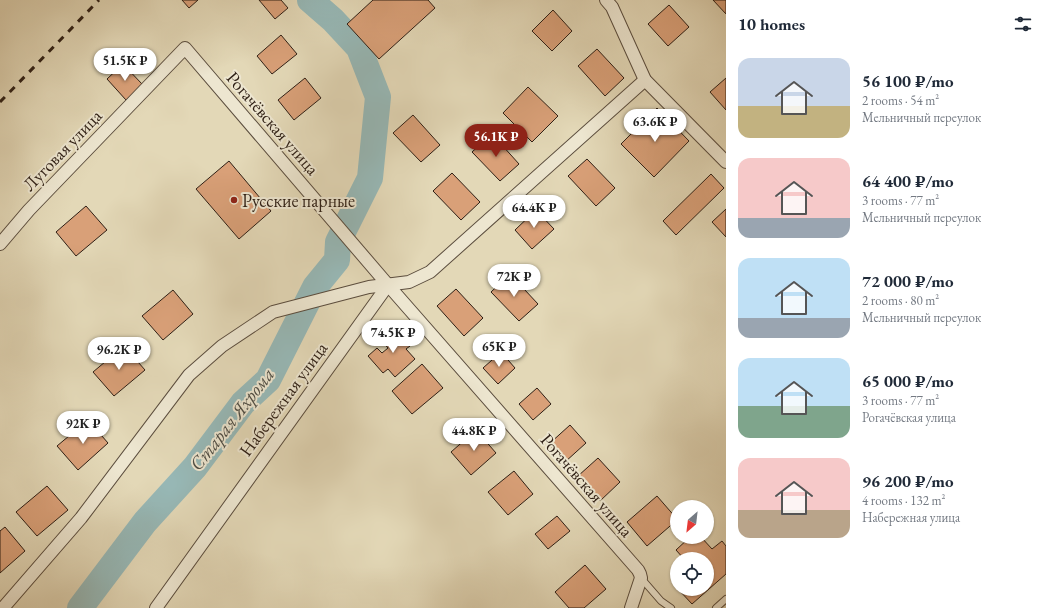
<!DOCTYPE html>
<meta charset="utf-8">
<style>
body{margin:0;font-family:"EB Garamond",serif;background:#f6f6f7;color:#1f2937;height:100vh;display:flex;flex-direction:column;font-size:15px;white-space:nowrap}
*{box-sizing:border-box;margin:0}
p{font-size:13px;color:#747a83}
.icon{flex:none;width:22px;height:22px;fill:none;stroke:currentColor;stroke-width:2;stroke-linecap:round;stroke-linejoin:round}
.map{position:relative;flex:1;overflow:hidden}
.side{display:flex;flex-direction:column;background:#fff;width:320px}
.side>*{flex:none}
.needle{width:26px;rotate:208deg}
.controls{position:absolute;left:670px;top:500px;display:grid;gap:8px}
.controls a{display:grid;place-items:center;width:44px;height:44px;border-radius:50%;background:#fff;box-shadow:0 1px 3px #0004;font-size:20px}
.price{position:absolute;translate:-50% -34px;padding:0 9px;border-radius:14px;background:#fff;color:#222;font-size:13px;line-height:26px;filter:drop-shadow(0 1px 2px #0008)}
.price::after{content:'';position:absolute;left:50%;top:24px;width:12px;height:9px;margin-left:-6px;background:inherit;clip-path:polygon(0 0,100% 0,50% 100%)}
.price.selected{background:#8f2418;color:#fff}
ul{padding:0;list-style:none}
li{display:flex;align-items:center;gap:12px;height:100px;padding:0 12px}
li span{display:grid;place-items:center;flex:none;width:112px;height:80px;border-radius:12px;color:#555}
li>.icon{margin-inline-start:auto}
span .icon{width:48px;height:48px;fill:#fffc;stroke-width:1}
li b{font-size:17px}
h2{display:flex;justify-content:space-between;align-items:center;height:48px;padding:0 12px;font-size:17px}
main{display:flex;flex:1;min-height:0}
.map>svg:first-child{display:block}
.lines{fill:none;stroke-linecap:round;stroke-linejoin:round}
.river{stroke:#97b8b6;stroke-width:26}
.building{fill:#d9a078;stroke:#2e1f15}
.lane-casing{stroke:#5b4d3e;stroke-width:8}
.street-casing{stroke:#5b4d3e;stroke-width:14}
.lane{stroke:#ede6d0;stroke-width:6}
.street{stroke:#ede6d0;stroke-width:12}
.rail{stroke:#2e1f15;stroke-width:3;stroke-dasharray:7 7;stroke-linecap:butt}
.poi-dot{fill:#8f2418;stroke:#ede6d0;stroke-width:1.5}
.labels{text-anchor:middle;dominant-baseline:central;stroke-width:4;stroke-linejoin:round;paint-order:stroke}
.street-label{font-size:18px;fill:#2e1f15;stroke:#ede6d0}
.poi-label{font-size:18px;fill:#2e1f15;stroke:#ede6d0;text-anchor:start}
.water-label{font-size:19px;font-style:italic;fill:#4e4d45;stroke:#ede6d0}
</style>
<main>
<div class="map">
<svg width="726" height="608" viewBox="0 0 726 608">
<rect width="100%" height="100%" fill="#e3d8b7"/>
<filter id="stains"><feTurbulence type="fractalNoise" baseFrequency=".005" numOctaves="4"/><feColorMatrix values="0 0 0 0 .2 0 0 0 0 .09 0 0 0 0 .02 0 0 0 .5 -.17"/></filter>
<radialGradient id="worn" r=".72"><stop offset=".6" stop-color="#630" stop-opacity="0"/><stop offset="1" stop-color="#630" stop-opacity=".3"/></radialGradient>
<g class="lines">
<polyline class="river" points="80,608 145,522 195,467 243,403 268,380 315,287 337,260 338,242 370,178 378,97 359,48 333,20 310,0"/>
</g>
<g class="building">
<polygon points="182,0 198,0 189,8"/>
<polygon points="259,0 281,0 288,8 275,19"/>
<polygon points="373,0 428,0 435,8 379,59 347,24"/>
<polygon points="713,0 726,0 726,14"/>
<polygon points="669,5 689,27 668,46 648,24"/>
<polygon points="553,10 572,31 552,51 532,31"/>
<polygon points="281,35 297,54 272,74 257,56"/>
<polygon points="597,49 624,78 605,96 578,66"/>
<polygon points="123,64 142,84 126,100 107,79"/>
<polygon points="305,78 321,98 294,120 278,100"/>
<polygon points="726,78 726,110 710,92"/>
<polygon points="528,87 558,116 532,142 503,113"/>
<polygon points="657,108 689,141 654,177 621,144"/>
<polygon points="413,115 440,145 421,162 393,133"/>
<polygon points="492,134 519,164 500,181 472,152"/>
<polygon points="587,159 615,188 596,206 568,176"/>
<polygon points="229,161 271,211 239,239 196,189"/>
<polygon points="452,173 480,202 461,220 433,191"/>
<polygon points="711,174 724,188 676,235 663,221"/>
<polygon points="86,206 107,230 76,256 56,232"/>
<polygon points="726,209 726,237 712,222"/>
<polygon points="536,210 554,229 532,249 515,230"/>
<polygon points="510,274 538,304 519,321 491,292"/>
<polygon points="456,289 483,318 464,336 437,306"/>
<polygon points="173,290 193,314 163,340 142,316"/>
<polygon points="394,328 410,346 406,349 415,359 395,377 388,369 383,373 368,356 377,348 382,353 388,348 381,340"/>
<polygon points="124,346 145,370 114,396 93,372"/>
<polygon points="501,352 515,368 498,384 483,368"/>
<polygon points="422,364 443,388 412,414 392,391"/>
<polygon points="537,388 551,404 533,420 519,404"/>
<polygon points="88,420 108,443 78,470 57,446"/>
<polygon points="570,425 586,443 565,462 549,444"/>
<polygon points="476,430 496,453 471,475 451,452"/>
<polygon points="598,458 620,482 600,501 578,476"/>
<polygon points="514,471 533,494 508,515 488,492"/>
<polygon points="47,486 68,510 37,536 16,512"/>
<polygon points="657,496 677,519 677,520 647,546 627,522"/>
<polygon points="557,516 570,531 548,549 535,534"/>
<polygon points="5,527 25,551 0,573 0,531"/>
<polygon points="690,537 701,537 712,549 722,541 726,546 726,574 692,604 678,589 707,589 707,559 684,559 676,550"/>
<polygon points="585,565 606,589 584,608 569,608 555,592"/>
</g>
<g class="lines">
<g class="lane-casing">
<g id="lane">
<polyline points="641,578 661,601 671,608"/>
<polyline points="716,608 726,599"/>
</g>
</g>
<g class="street-casing">
<g id="street">
<polyline points="606,0 612,7 645,80 726,162"/>
<polyline points="0,244 29,210 185,48 388,285 638,570 640,574 641,578 631,608"/>
<polyline points="3,608 81,518 189,375 222,346 273,312 369,287 409,282 430,272 645,80"/>
<polyline points="156,608 388,285"/>
</g>
</g>
<use href="#lane" class="lane"/>
<use href="#street" class="street"/>
<polyline class="rail" points="0,102 99,0"/>
</g>
<circle class="poi-dot" cx="234" cy="200" r="4"/>
<g class="labels">
<g class="street-label">
<text transform="translate(273 123) rotate(49)">Рогачёвская улица</text>
<text transform="translate(62 150) rotate(-46)">Луговая улица</text>
<text transform="translate(283 399) rotate(-54)">Набережная улица</text>
<text transform="translate(587 485) rotate(49)">Рогачёвская улица</text>
</g>
<g class="poi-label">
<text x="242" y="200">Русские парные</text>
</g>
<g class="water-label">
<text transform="translate(232 419) rotate(-52)">Старая Яхрома</text>
</g>
</g>
<rect width="100%" height="100%" filter="url(#stains)"/>
<rect width="100%" height="100%" fill="url(#worn)"/>
</svg>
<div class="controls">
<a><svg class="needle" viewBox="-14 -14 28 28"><path d="M0-13l5 13h-10z" fill="#e53935"/><path d="M0 13l5-13h-10z" fill="#747a83"/></svg></a>
<a><svg class="icon" aria-label="locate" viewBox="0 0 24 24"><circle cx="12" cy="12" r="6"/><path d="M12 2v4M12 18v4M2 12h4M18 12h4"/></svg></a>
</div>
<b class="price" style="left:125px;top:82px">51.5K ₽</b>
<b class="price" style="left:655px;top:143px">63.6K ₽</b>
<b class="price selected" style="left:496px;top:158px">56.1K ₽</b>
<b class="price" style="left:534px;top:229px">64.4K ₽</b>
<b class="price" style="left:514px;top:298px">72K ₽</b>
<b class="price" style="left:393px;top:354px">74.5K ₽</b>
<b class="price" style="left:499px;top:368px">65K ₽</b>
<b class="price" style="left:119px;top:371px">96.2K ₽</b>
<b class="price" style="left:83px;top:445px">92K ₽</b>
<b class="price" style="left:474px;top:452px">44.8K ₽</b>
</div>
<section class="side">
<h2>10 homes<svg class="icon" aria-label="filters" viewBox="0 0 24 24"><path d="M4 7h16M4 17h16"/><circle cx="9" cy="7" r="2"/><circle cx="15" cy="17" r="2"/></svg></h2>
<ul>
<li><span style="background:linear-gradient(#c9d6e8 60%,#c2b280 0)"><svg class="icon" aria-label="home" viewBox="0 0 24 24"><path d="M3 11l9-7 9 7M6 9v11h12V9"/></svg></span><div><b>56 100 ₽/mo</b><p>2 rooms · 54 m²</p><p>Мельничный переулок</p></div></li>
<li><span style="background:linear-gradient(#f6c9c9 75%,#9aa5b1 0)"><svg class="icon" aria-label="home" viewBox="0 0 24 24"><path d="M3 11l9-7 9 7M6 9v11h12V9"/></svg></span><div><b>64 400 ₽/mo</b><p>3 rooms · 77 m²</p><p>Мельничный переулок</p></div></li>
<li><span style="background:linear-gradient(#bfe0f5 75%,#9aa5b1 0)"><svg class="icon" aria-label="home" viewBox="0 0 24 24"><path d="M3 11l9-7 9 7M6 9v11h12V9"/></svg></span><div><b>72 000 ₽/mo</b><p>2 rooms · 80 m²</p><p>Мельничный переулок</p></div></li>
<li><span style="background:linear-gradient(#bfe0f5 60%,#7fa58c 0)"><svg class="icon" aria-label="home" viewBox="0 0 24 24"><path d="M3 11l9-7 9 7M6 9v11h12V9"/></svg></span><div><b>65 000 ₽/mo</b><p>3 rooms · 77 m²</p><p>Рогачёвская улица</p></div></li>
<li><span style="background:linear-gradient(#f6c9c9 65%,#b9a48a 0)"><svg class="icon" aria-label="home" viewBox="0 0 24 24"><path d="M3 11l9-7 9 7M6 9v11h12V9"/></svg></span><div><b>96 200 ₽/mo</b><p>4 rooms · 132 m²</p><p>Набережная улица</p></div></li>
</ul>
</section>
</main>
